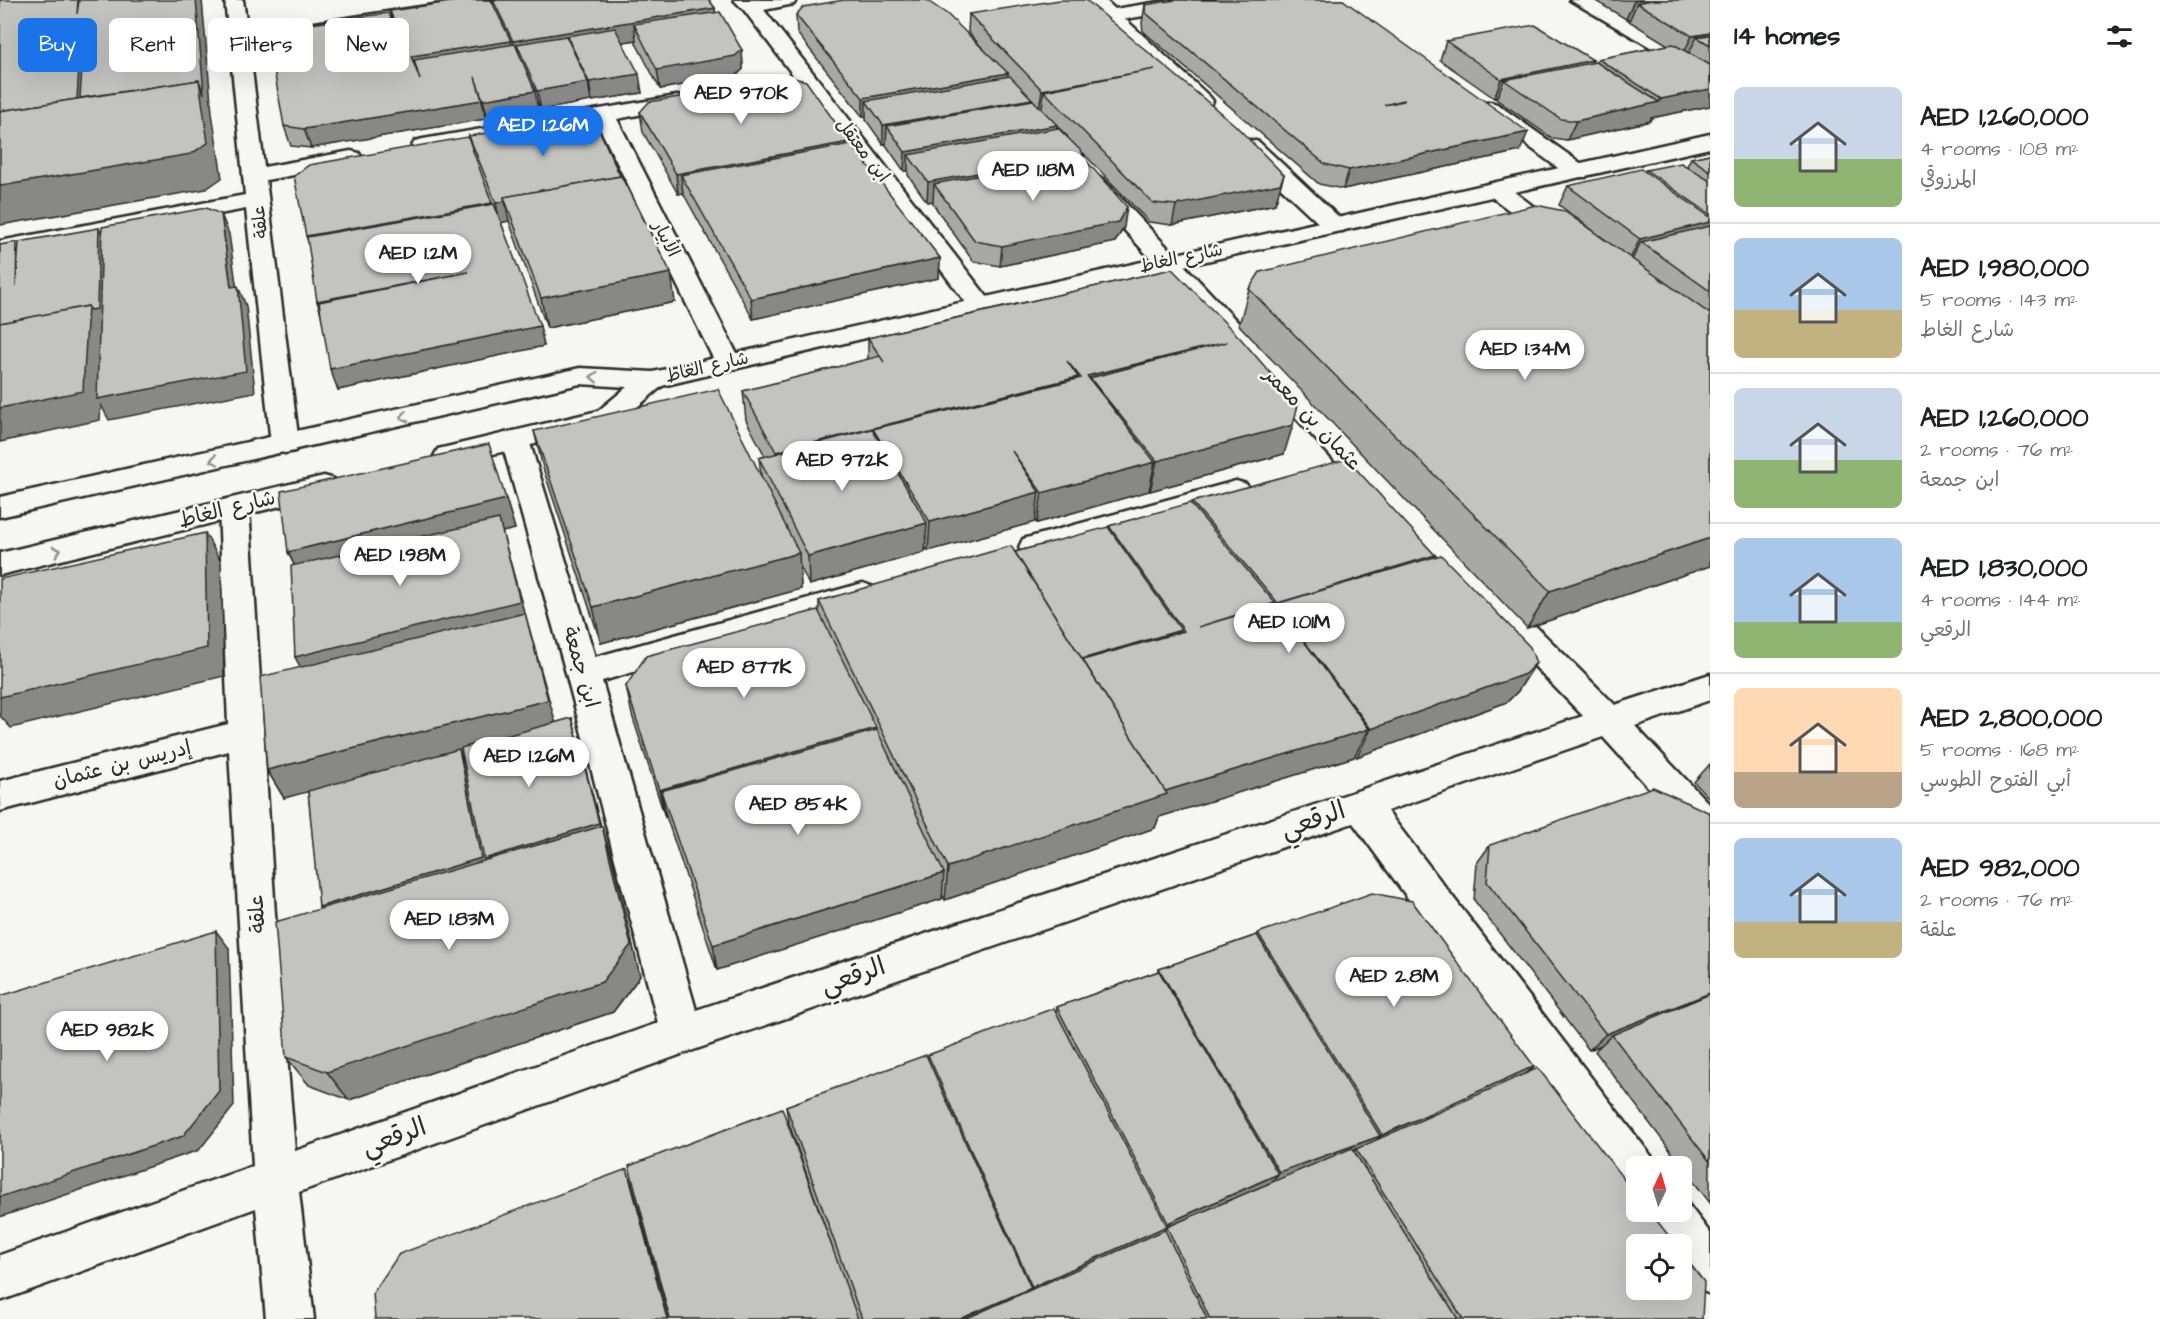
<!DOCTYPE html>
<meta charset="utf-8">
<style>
body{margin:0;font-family:"Architects Daughter","Playpen Sans Arabic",sans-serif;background:#f2f2f2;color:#202124;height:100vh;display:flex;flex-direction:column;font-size:22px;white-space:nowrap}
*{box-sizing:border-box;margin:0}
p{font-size:20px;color:#757577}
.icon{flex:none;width:33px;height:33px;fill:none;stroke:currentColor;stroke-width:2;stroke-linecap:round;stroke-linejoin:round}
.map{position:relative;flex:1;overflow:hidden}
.panel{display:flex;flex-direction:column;background:#fff;width:450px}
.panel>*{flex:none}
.banner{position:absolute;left:18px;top:18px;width:570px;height:54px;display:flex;gap:12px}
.needle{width:39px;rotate:4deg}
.controls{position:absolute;left:1626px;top:1156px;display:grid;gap:12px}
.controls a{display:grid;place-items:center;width:66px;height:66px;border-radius:9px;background:#fff;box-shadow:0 6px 24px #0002;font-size:30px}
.price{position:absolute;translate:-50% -51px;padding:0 14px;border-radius:21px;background:#fff;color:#222;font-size:20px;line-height:39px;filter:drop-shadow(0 2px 3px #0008)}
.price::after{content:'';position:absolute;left:50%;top:36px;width:18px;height:14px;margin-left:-9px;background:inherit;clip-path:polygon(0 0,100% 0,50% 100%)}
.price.on{background:#1a73e8;color:#fff}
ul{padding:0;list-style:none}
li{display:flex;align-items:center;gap:18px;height:150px;padding:0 24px}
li+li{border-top:2px solid #e0e0e0}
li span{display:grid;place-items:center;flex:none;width:168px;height:120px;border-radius:9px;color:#555}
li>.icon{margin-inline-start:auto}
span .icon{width:72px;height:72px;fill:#fffc;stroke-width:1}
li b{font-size:26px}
h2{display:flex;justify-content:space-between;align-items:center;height:72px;padding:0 24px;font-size:26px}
.chip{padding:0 21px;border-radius:9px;background:#fff;box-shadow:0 6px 24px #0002;font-size:21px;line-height:54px}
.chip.on{background:#1a73e8;color:#fff}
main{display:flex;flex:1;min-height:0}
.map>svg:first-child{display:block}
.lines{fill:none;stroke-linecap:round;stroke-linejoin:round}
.minor-casing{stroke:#2b2b2b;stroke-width:5}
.tertiary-casing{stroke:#2b2b2b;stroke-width:5}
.minor{fill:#f6f6f2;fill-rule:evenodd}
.tertiary{fill:#f6f6f2;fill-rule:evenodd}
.wall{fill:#a8a8a5;stroke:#2b2b2b;stroke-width:1.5;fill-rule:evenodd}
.shaded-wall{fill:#888886;stroke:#2b2b2b;stroke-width:1.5}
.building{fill:#c3c3c0;stroke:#2b2b2b;stroke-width:1.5;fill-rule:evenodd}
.oneway{stroke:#90908e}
.labels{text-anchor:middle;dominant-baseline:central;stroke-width:5;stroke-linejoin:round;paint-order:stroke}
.far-street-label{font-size:18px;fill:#2b2b2b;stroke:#f6f6f2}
.street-label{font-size:21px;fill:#2b2b2b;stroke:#f6f6f2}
.near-street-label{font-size:26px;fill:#2b2b2b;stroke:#f6f6f2}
</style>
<main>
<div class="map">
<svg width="1710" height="1319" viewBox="0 0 1710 1319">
<rect width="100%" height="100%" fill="#f6f6f2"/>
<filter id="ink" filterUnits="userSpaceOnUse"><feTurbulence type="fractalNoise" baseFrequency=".0167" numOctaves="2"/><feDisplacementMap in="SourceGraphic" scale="12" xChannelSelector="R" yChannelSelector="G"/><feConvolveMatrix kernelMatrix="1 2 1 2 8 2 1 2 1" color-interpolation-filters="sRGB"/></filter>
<g filter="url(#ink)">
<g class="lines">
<g class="minor-casing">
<g id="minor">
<polygon points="225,0 243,0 248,33 467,0 513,0 504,6 249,45 264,167 351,151 359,153 362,158 359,163 351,165 266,180 299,444 295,451 285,453 275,451 271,444 246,209 0,255 0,241 245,195"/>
<polygon points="734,0 796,0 794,4 764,10 988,298 992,303 988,308 979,311 970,308 801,85 757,94 750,92 747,88 750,84 793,75 744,10"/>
<polygon points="1085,0 1105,0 1115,9 1171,0 1215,0 1206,6 1125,19 1210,97 1213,101 1210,105 1196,105"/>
<polygon points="1570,0 1593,0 1710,68 1710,82"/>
<polygon points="688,94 695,96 698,100 695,104 617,119 741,362 737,368 728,370 719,368 715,362 597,122 423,153 415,151 412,146 415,141 423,139"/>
<polygon points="1490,102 1497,104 1586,167 1589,172 1586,177 1570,177 1483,112 1479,108 1483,104"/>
<polygon points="1251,140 1259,142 1343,221 1347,226 1343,231 1327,231 1243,152 1240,147 1243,142"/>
<polygon points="1095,177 1103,179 1360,452 1615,705 1710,674 1710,700 1635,726 1710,805 1710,846 1697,841 1603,737 1387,811 1652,1157 1656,1167 1636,1167 1636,1195 1620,1189 1353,823 682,1054 299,1192 314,1319 266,1319 256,1208 0,1301 0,1255 253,1166 229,751 0,811 0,781 228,724 219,508 223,501 234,498 245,501 249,508 275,914 295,1151 658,1023 566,673 501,440 505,433 515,431 525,433 529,440 595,657 863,583 874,587 879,595 874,603 602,681 696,1010 1583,716 1340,466 1087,189 1084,184 1087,179"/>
<polygon points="1497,183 1505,185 1566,231 1570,236 1566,241 1550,241 1489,195 1486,190 1489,185"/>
<polygon points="1236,481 1246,484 1251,491 1246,498 1034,558 1023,555 1019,547 1023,539"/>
<path d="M1682,1196L1710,1233V1294C1683,1283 1682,1273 1682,1245H1663L1650,1228L1644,1212H1682Z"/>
</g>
</g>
<g class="tertiary-casing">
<g id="tertiary">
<polygon points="1710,134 1710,148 917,326 662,386 617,424 448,465 438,463 434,456 438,449 598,411 627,387 580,384 0,517 0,497 580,368 653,372"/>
<polygon points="324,476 334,479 339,486 334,493 0,575 0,553"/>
</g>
</g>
<use href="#minor" class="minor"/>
<use href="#tertiary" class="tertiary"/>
</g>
<g class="wall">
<polygon points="492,0 709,0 715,8 715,12 742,50 743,69 737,75 660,89 636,43 636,40 622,42 642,93 592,101 590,95 591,101 541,110 536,99 538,110 488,119 484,108 486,119 311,148 291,146 284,126 395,29 390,11 493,3"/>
<polygon points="1343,0 1520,151 1343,189 1319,184 1143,31 1142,23 1145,5"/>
<polygon points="1594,0 1710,0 1710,106 1651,118 1650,121 1567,140 1552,138 1496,99 1497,97 1494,98 1440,60 1446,41 1592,63 1596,62 1598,59 1668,45 1629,21 1630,19 1626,19"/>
<path d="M969,14L1278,195L1275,204L1172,225L1149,222L1084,154V158L1124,227L1115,242L1000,266L973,261L933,204V201L927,202L908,175V171H904L886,145V144H883L866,120V116L863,117L797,33L796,15L987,53L968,32ZM1057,126L1068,137L1057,128Z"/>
<polygon points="640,112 849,142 849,144 940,258 939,278 753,319 683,193 678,194 643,132"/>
<polygon points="469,136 675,302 547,328 509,221 501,222 544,346 338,390 320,310 317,301 473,151"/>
<polygon points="1710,154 1710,566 1527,628 1239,325 1249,289 1607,241 1559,205 1568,186 1645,172 1646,170 1687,166 1691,158"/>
<polygon points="1172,269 1284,454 1150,491 1149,489 1149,491 1037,523 1035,519 1035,522 928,551 925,547 925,552 809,585 800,566 801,589 601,643 543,468 534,431 761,475 759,458 765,456 746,420 743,391 868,359 868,338"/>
<polygon points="506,499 515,529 502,532 524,613 555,723 572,718 601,826 612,859 640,976 613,1012 349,1100 309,1085 286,1057 320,908 308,791 284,798 267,770 301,667 294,565 288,552"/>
<polygon points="1192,502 1435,555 1434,557 1536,663 1518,691 1507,702 1357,757 1355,755 1354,757 1159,817 1155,828 945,900 942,894 942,899 717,970 666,816 665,817 632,715 626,686 819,614 819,601 1109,528 1109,526 1191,504"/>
<polygon points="1710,764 1710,799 1694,782"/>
<polygon points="1710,813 1710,1203 1595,1051 1601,1045 1589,1050 1474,900 1477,863 1490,845"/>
<polygon points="1258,933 1534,1066 1528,1072 1702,1319 670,1319 832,1247 788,1121 786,1106 928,1059 928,1055 1056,1012 1057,1007 1159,971 1159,969 1257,935"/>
</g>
<g class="shaded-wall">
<polygon points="196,0 202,0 212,113 222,178 206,189 0,225 0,148 79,68 199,80"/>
<polygon points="1641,0 1710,0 1637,3 1630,19 1626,19 1634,1"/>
<polygon points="715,8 716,27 634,24 636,40 574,50 567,36 570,51 517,44 520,59 517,60 513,41"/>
<polygon points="1710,33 1710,45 1697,37 1689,53 1683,54 1692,36"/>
<polygon points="511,41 515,60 416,75 411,56"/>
<polygon points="742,50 743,69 737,75 660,89 657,70"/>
<polygon points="1593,60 1584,79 1504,80 1497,97 1494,98 1501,79"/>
<polygon points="1155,69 1044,91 1042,108 1039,109 1042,90"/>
<polygon points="1008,73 1007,92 866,101 866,116 863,117 863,98"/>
<polygon points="639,74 642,93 592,101 589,82"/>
<polygon points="588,82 591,101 541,110 537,91"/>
<polygon points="1710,89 1710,106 1651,118 1650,121 1567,140 1576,121 1659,102 1661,99"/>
<polygon points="535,91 538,110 488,119 483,100"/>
<polygon points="1032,99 1030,118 887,126 886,144 883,144 883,125"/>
<polygon points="482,100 486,119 311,148 304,129"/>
<polygon points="1057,125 1055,144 908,155 908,171 904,171 905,152"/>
<polygon points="1528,132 1520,151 1343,189 1349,170"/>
<polygon points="849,142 849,161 681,175 683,193 678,194 676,174"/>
<polygon points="1084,154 1081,173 934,184 933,201 927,202 928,182"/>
<polygon points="1284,175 1275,204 1172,225 1176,205"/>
<polygon points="505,201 509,221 500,223 496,203"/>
<polygon points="492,203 497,223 314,256 306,236"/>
<polygon points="1127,207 1124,227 1115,242 1000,266 1002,246"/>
<polygon points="221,214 229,234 239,304 238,286 246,306 255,392 109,420 101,405 100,420 0,442 0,408 99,228 109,248 231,287"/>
<polygon points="1710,222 1710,231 1641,242 1633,258 1630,259 1640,239"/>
<polygon points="940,258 939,278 753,319 751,299"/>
<polygon points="468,272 324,321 317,301"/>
<polygon points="671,273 675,302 547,328 541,298"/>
<polygon points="540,326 544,346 338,390 330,369"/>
<polygon points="1227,342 1090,378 1086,405 1087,376"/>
<polygon points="1078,377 1074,406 873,429 873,457 777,481 776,452"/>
<polygon points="1293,425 1284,454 1150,491 1157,461"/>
<polygon points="1155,462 1149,491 1037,523 1042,493"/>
<polygon points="1039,492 1035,522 928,551 930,522"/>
<polygon points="506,499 515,529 502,532 529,630 310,685 295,657 302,581 288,552"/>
<polygon points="927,523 925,552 809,585 808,556"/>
<polygon points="205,533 221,562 224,676 11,728 0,716 0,697"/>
<polygon points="1710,538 1710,566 1527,628 1550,591"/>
<polygon points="799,553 801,589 601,643 593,607"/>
<polygon points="1435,555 1421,584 1278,603"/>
<polygon points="525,613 557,728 460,752 470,777 487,858 599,823 572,718 606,849 495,885 491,875 492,884 336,932 319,907 481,858 460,752 284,798 267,770 548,700"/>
<polygon points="1181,630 1173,658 1078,660"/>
<polygon points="1536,663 1518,691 1507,702 1357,757 1371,729"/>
<polygon points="876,728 875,756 661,791 666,816 665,817 659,790"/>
<polygon points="1369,729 1354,757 1159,817 1155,828 945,900 948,867 1161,792"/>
<polygon points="602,826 612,859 640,976 613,1012 349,1100 327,1072"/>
<polygon points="944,873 942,899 717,970 713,945"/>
<polygon points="216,931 229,948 234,1106 199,1150 0,1217 0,1197"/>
<polygon points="1710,993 1710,1002 1612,1035 1601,1045 1589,1050 1606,1034"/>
<polygon points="1534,1066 1518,1082 1370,1149 1382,1135"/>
<polygon points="1380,1136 1368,1150 1356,1149 1350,1156 1269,1186 1279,1172"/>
<polygon points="627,1169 632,1183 669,1319 667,1319"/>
<polygon points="1278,1174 1267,1188 1167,1227 1163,1234 1027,1299 1032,1287 1165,1227 1168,1223"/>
<polygon points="1031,1288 1026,1300 982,1319 960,1319"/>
</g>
<g class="building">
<path d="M0,0H78L77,14L79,0H196L204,94L199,80L80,98L82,67L79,68L77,99L0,111ZM78,25H81L78,51Z"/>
<polygon points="464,0 491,0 511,41 411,56 420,80 414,60 515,44 535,91 483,100 475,77 482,100 304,129 284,126 268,36 282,28 389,13 406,58 408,57 390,11"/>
<polygon points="493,0 709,0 715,8 513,41"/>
<polygon points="844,0 926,0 947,14 1008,73 863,98 796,15 803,7"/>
<polygon points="1060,0 1086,0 1235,125 1284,175 1280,184 1176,205 1153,203 1044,91 1155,69 1042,90 969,14"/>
<path d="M1175,0H1343L1528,132L1349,170L1325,164L1146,13L1145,5ZM1404,100V101L1384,105Z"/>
<polygon points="1652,0 1710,0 1710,33 1692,36 1637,3"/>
<polygon points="720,12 742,50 735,56 657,70 634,24"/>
<polygon points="1535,25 1593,60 1501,79 1446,41"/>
<polygon points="615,28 639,74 589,82 567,36"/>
<polygon points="1710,35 1710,45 1697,37"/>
<polygon points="566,36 588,82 537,91 517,44"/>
<polygon points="1673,44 1710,65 1710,89 1661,99 1598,59"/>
<polygon points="1596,62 1659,102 1576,121 1561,119 1504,80"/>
<polygon points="1010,76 1032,99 883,125 866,101"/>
<polygon points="793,78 806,81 849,142 676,174 640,112 649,102"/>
<polygon points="199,80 208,143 191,154 0,186 0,111"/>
<polygon points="1033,100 1057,125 905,152 887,126"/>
<polygon points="577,118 589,118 596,123 620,176 504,197 505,201 496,203 469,136"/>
<polygon points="1058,128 1084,154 928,182 908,155"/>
<polygon points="468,137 492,203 306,236 294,176 309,165"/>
<polygon points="851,144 940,258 751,299 681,175"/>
<polygon points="1710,154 1710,171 1691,158"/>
<polygon points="1082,156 1127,207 1118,222 1002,246 975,241 934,184"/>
<polygon points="1681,163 1710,181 1710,214 1646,170"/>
<polygon points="1641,169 1710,217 1710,222 1640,239 1568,186"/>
<polygon points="621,176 671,273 541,298 504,197"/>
<polygon points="494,204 540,326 330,369 319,302 468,272 317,301 307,237"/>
<polygon points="1536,205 1564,211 1710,314 1710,538 1550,591 1249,289 1260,272"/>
<polygon points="206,208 221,214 231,287 238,286 246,371 97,399 102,227"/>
<polygon points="1710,226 1710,291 1641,242"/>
<polygon points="99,228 97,309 90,310 88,306 0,323 0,245 17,242 16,286 19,242"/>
<polygon points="1172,269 1241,339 1298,405 1293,425 1157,461 1090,378 1227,342 1087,376 1155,462 1042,493 1012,451 1039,492 930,522 873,429 1081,378 1067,361 1078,377 776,452 743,391 880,356 884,362 868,338"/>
<polygon points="88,306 83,391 0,408 0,323"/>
<polygon points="718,389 799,553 593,607 534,431"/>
<polygon points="872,429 927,523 808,556 759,458"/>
<polygon points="489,444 506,499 288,552 281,491"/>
<polygon points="1347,459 1435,555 1278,603 1192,502"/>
<polygon points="1190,503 1275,603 1198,627 1441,555 1530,647 1536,663 1525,674 1371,729 1286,617 1369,729 1165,791 1083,660 1184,631 1109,526"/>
<polygon points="499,519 520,601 295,657 291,566"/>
<polygon points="1108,527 1181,630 1082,659 1015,552"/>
<polygon points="205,533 207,648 0,697 0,579"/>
<polygon points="1011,546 1167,794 948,867 819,601"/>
<polygon points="818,610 876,728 659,790 626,686 646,656"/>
<polygon points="525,613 548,700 267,770 260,677"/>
<polygon points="572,718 599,823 484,859 461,748"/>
<polygon points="877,730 944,873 713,945 661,791"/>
<polygon points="459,749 481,858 319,907 308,791"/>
<polygon points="1653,787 1710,813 1710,993 1606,1034 1487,882 1490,845"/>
<polygon points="602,826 631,945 602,982 327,1072 286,1057 275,922"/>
<polygon points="1372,893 1412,901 1534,1066 1382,1135 1258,933"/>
<polygon points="216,931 219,1091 183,1136 0,1197 0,996"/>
<polygon points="1257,935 1380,1136 1279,1172 1159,969"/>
<polygon points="1159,971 1278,1174 1168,1223 1057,1007"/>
<polygon points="1710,994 1710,1162 1612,1035"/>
<polygon points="1054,1008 1167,1226 1032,1287 928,1055"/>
<polygon points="926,1055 1031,1288 960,1319 862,1319 786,1106"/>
<polygon points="1538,1068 1636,1195 1636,1212 1650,1212 1676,1245 1636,1245 1636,1290 1682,1290 1682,1253 1704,1282 1702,1319 1463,1319 1356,1149"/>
<polygon points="782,1108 858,1319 670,1319 629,1166"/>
<polygon points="1352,1148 1458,1319 1210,1319 1167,1227"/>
<polygon points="627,1169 667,1319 375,1319 373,1293 399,1254"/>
<polygon points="1165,1230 1207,1319 965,1319"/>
</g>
<defs><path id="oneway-chevron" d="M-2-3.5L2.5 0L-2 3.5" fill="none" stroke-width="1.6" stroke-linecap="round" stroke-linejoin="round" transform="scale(1.5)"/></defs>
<g class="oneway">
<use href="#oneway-chevron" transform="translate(594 377) rotate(-177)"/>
<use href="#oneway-chevron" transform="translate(404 417) rotate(167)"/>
<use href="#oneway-chevron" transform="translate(214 460) rotate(168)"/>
<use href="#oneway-chevron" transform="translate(57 551) rotate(-14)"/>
</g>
</g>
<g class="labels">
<g class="far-street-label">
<text transform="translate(863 150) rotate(53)">ابن معتقل</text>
<text transform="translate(260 222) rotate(-96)">علقة</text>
<text transform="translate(666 239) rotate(63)">الأبيار</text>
<text transform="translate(1181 258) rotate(-12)">شارع الغاط</text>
<text transform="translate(707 367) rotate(-13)">شارع الغاط</text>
</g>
<g class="street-label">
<text transform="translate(1313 419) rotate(47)">عثمان بن معمر</text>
<text transform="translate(227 509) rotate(-14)">شارع الغاط</text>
<text transform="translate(581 667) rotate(74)">ابن جمعة</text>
<text transform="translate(122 764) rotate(-14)">إدريس بن عثمان</text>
<text transform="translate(257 914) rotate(-94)">علقة</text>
</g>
<g class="near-street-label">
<text transform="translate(1313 820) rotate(-19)">الرقعي</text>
<text transform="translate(853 976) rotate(-19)">الرقعي</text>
<text transform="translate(394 1137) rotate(-20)">الرقعي</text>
</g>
</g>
</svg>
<div class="controls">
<a><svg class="needle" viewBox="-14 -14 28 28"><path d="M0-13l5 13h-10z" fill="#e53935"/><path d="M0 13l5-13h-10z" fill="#757577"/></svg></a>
<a><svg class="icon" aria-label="locate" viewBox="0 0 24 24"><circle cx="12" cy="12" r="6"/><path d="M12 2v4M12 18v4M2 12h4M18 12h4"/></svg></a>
</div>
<b class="price" style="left:741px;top:125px">AED 970K</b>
<b class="price on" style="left:543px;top:157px">AED 1.26M</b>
<b class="price" style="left:1033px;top:202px">AED 1.18M</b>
<b class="price" style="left:418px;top:285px">AED 1.2M</b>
<b class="price" style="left:1525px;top:381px">AED 1.34M</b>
<b class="price" style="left:842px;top:492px">AED 972K</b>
<b class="price" style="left:400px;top:587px">AED 1.98M</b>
<b class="price" style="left:1289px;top:654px">AED 1.01M</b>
<b class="price" style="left:744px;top:699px">AED 877K</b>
<b class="price" style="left:529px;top:788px">AED 1.26M</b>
<b class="price" style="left:798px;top:836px">AED 854K</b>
<b class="price" style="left:449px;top:951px">AED 1.83M</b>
<b class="price" style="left:1394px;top:1008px">AED 2.8M</b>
<b class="price" style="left:107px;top:1062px">AED 982K</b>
<div class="banner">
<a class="chip on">Buy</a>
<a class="chip">Rent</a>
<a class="chip">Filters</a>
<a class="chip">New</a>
</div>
</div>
<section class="panel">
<h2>14 homes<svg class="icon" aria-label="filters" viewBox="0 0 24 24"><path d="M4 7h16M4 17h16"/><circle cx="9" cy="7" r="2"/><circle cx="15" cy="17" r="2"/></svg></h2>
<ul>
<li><span style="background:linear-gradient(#c9d6e8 60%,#8fb573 0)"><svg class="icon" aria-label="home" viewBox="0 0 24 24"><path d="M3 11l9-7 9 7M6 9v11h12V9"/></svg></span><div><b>AED 1,260,000</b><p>4 rooms · 108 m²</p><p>المرزوقي</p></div></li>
<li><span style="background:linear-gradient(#a9c7e8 60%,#c2b280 0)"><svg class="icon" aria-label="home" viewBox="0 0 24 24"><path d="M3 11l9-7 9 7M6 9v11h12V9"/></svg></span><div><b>AED 1,980,000</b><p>5 rooms · 143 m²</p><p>شارع الغاط</p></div></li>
<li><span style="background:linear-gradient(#c9d6e8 60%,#8fb573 0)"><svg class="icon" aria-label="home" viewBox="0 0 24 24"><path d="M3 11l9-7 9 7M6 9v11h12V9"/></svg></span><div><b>AED 1,260,000</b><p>2 rooms · 76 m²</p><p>ابن جمعة</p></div></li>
<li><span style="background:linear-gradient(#a9c7e8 70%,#8fb573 0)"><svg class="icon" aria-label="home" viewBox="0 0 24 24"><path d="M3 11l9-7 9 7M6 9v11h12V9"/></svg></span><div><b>AED 1,830,000</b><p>4 rooms · 144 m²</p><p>الرقعي</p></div></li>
<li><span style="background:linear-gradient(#ffd9b3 70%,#b9a48a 0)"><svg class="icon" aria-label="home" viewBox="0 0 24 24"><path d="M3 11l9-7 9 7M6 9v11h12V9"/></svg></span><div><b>AED 2,800,000</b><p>5 rooms · 168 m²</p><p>أبي الفتوح الطوسي</p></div></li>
<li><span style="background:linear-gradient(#a9c7e8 70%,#c2b280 0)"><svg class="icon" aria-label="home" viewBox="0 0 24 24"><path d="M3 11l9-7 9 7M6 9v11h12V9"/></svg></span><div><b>AED 982,000</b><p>2 rooms · 76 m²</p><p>علقة</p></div></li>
</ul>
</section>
</main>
